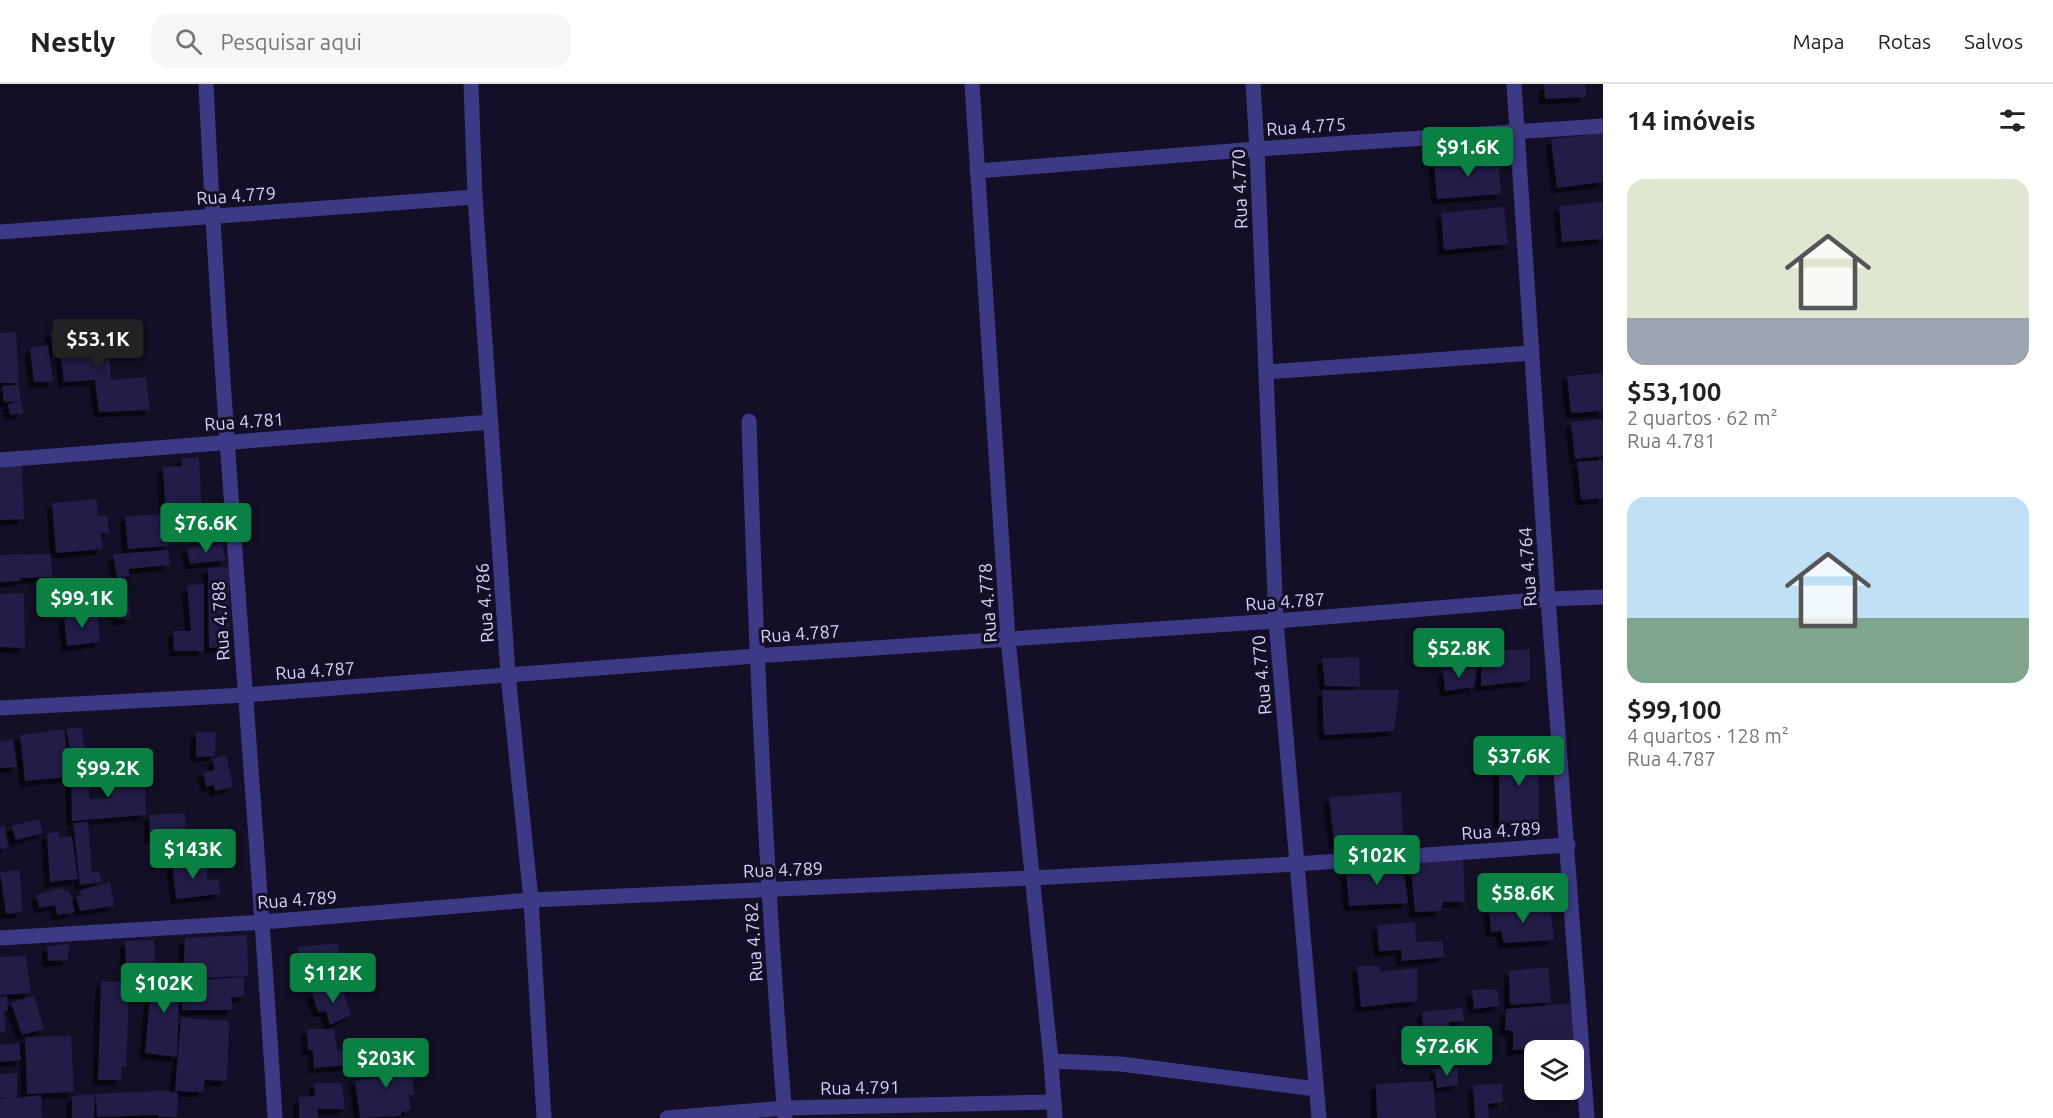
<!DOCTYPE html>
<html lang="pt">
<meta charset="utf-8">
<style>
body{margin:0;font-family:Ubuntu,sans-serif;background:#f6f6f6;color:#222;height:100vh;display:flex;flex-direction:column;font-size:22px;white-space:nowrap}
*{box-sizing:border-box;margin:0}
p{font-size:20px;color:#767676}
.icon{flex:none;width:33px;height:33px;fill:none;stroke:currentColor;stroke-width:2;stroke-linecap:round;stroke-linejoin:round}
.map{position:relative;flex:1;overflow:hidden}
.details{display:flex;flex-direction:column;background:#fff;width:450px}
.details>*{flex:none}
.controls{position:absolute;left:1524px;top:956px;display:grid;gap:12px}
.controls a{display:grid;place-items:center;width:60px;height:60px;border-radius:12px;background:#fff;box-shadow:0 6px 24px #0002;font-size:30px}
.price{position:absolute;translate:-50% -51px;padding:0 14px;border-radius:6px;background:#0b8043;color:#fff;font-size:20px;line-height:39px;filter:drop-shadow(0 2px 3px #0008)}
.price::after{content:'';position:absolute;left:50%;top:36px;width:18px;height:14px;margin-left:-9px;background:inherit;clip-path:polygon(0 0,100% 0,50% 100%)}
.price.on{background:#222;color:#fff}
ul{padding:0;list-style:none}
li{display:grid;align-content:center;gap:12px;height:318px;padding:0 24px}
li span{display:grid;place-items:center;height:186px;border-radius:18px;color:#555}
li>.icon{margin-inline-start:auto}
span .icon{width:108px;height:108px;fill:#fffc;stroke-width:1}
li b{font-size:26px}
h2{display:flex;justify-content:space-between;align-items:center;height:72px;padding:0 24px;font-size:26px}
header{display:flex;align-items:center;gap:36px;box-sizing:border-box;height:84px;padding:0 30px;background:#fff;border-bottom:2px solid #e0e0e0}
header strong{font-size:28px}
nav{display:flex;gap:33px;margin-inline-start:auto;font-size:21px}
.search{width:420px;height:54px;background:#f6f6f6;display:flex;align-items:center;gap:15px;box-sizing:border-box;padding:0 21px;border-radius:18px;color:#767676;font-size:22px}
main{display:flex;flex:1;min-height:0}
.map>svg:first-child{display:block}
.building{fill:#241b47;filter:url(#shadow)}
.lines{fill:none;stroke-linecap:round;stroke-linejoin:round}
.minor{stroke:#3d3a85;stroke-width:15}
.labels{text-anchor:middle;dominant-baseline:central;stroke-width:6;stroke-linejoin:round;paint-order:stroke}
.street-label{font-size:18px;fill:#d9d4ff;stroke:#130f26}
</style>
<header>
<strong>Nestly</strong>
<div class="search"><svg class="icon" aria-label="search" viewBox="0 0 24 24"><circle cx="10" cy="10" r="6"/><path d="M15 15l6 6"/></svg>Pesquisar aqui</div>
<nav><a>Mapa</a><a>Rotas</a><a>Salvos</a></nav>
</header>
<main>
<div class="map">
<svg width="1603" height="1034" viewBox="0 0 1603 1034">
<defs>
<filter id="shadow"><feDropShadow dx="-5.5" dy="5.5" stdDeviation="0" flood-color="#0009"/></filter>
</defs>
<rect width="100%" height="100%" fill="#130f26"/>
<g class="building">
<polygon points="1544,0 1586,0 1586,13 1545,15"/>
<polygon points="1603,49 1603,98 1557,104 1551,55"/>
<polygon points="1498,72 1501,110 1437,115 1434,78"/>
<polygon points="1603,118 1603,155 1562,158 1559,122"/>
<polygon points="1504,123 1508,160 1444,166 1441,129"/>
<polygon points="107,243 111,296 146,293 150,326 99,328 95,296 64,298 60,266 53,268 50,248"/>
<polygon points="16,248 19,299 0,299 0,249"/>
<polygon points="48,261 53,298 34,298 30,264"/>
<polygon points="1603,289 1603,327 1571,329 1567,292"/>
<polygon points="19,301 21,317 4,318 2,302"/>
<polygon points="21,317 23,329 10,331 8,320"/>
<polygon points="1603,335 1603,372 1575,375 1571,338"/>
<polygon points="199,373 202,429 183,429 183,420 165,421 163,383 182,382 181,374"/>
<polygon points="1603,376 1603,414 1581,416 1577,378"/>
<polygon points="22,382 24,435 0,436 0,383"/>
<polygon points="97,415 98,432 107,431 109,449 101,449 103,465 56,469 52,419"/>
<polygon points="167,430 169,462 128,465 125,432"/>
<polygon points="222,460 226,476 190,480 187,464"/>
<polygon points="168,466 170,481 128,485 130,492 117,494 113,470"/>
<polygon points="51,470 52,493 21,494 20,497 0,498 0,471"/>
<polygon points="229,483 230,562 209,564 208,484"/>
<polygon points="204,499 204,567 174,567 173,547 191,547 187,502"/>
<polygon points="24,509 25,564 0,563 0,510"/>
<polygon points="129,514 131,534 118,536 114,517"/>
<polygon points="97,528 100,558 67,562 64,531"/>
<polygon points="1530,565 1530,597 1481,602 1482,567"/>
<polygon points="1359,573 1360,603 1325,602 1322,574"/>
<polygon points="1477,584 1474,603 1445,607 1443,586"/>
<polygon points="1322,606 1399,606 1394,647 1324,651"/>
<polygon points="81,643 86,670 71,671 66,645"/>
<polygon points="64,645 70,693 25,697 20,651"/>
<polygon points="196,648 216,648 215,672 196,673"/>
<polygon points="13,655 17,683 0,684 0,658"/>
<polygon points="1538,667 1539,737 1499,739 1499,669"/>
<polygon points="226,671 233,703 215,707 214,701 206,703 203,688 215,686 212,675"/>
<polygon points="126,690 145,702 146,731 72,737 71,694 89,691 89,715 111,714 109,691"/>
<polygon points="1401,708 1403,752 1334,758 1329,713"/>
<polygon points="185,729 186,757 171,757 170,751 150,754 149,731"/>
<polygon points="39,735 43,749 16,756 11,742"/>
<polygon points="88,738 92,788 99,787 102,798 80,801 73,739"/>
<polygon points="5,741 8,764 0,765 0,742"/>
<polygon points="59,747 59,754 72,752 78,795 50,798 47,750"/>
<polygon points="187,767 189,784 207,782 207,796 219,795 220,810 176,815 172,778 181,776 182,768"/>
<polygon points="1463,773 1465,818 1443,818 1441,827 1415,828 1410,777"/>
<polygon points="1403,781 1408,819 1349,822 1346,786"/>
<polygon points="20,786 22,828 6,830 0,788"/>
<polygon points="110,798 114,822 80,827 76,812 81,811 80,806"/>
<polygon points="61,804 70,809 75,828 57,831 55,821 39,824 36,811"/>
<polygon points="1550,821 1554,856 1504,859 1501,847 1491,848 1489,825"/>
<polygon points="1415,838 1416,858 1443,857 1444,873 1402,877 1401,866 1379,867 1377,841"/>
<polygon points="247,851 248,892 183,895 185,854"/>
<polygon points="154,856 155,879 149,879 150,889 139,890 140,904 127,904 125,857"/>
<polygon points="338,859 340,894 302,894 298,863"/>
<polygon points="69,860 68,876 48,877 47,862"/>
<polygon points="26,872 31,909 0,911 0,873"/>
<polygon points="1357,882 1380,882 1380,888 1417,884 1417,917 1361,923"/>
<polygon points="1548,883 1551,918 1510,921 1509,887"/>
<polygon points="152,888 180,888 177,973 145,969"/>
<polygon points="244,893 244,912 231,914 233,926 182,926 182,897"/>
<polygon points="101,897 125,898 126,910 129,909 126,983 122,982 121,996 98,996"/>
<polygon points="342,902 351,931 330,941 326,927 318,928 312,909"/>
<polygon points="1497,905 1500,922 1474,925 1472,906"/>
<polygon points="34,911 44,945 22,951 11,919"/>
<polygon points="7,912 8,927 4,927 6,947 0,948 0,913"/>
<polygon points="1573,919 1576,962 1513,966 1513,947 1505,946 1506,925"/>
<polygon points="1462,924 1465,937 1449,938 1455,977 1433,978 1433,948 1423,946 1422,928"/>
<polygon points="181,934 229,937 227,997 205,996 203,1008 175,1007"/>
<polygon points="307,945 334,945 337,966 351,965 352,981 314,984 313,966 308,966"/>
<polygon points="1477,946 1476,975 1459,977 1454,947"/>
<polygon points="71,952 74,1008 27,1010 25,953"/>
<polygon points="19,959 21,976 0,978 0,961"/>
<polygon points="411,974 414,1011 408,1011 411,1025 401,1029 401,1032 360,1034 355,997 374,994 372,977"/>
<polygon points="1458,984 1458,1001 1437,1004 1435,985"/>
<polygon points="17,989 17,1014 41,1011 42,1034 0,1034 0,1015 10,1014 0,1014 0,990"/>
<polygon points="1433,997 1436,1034 1377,1034 1376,1000"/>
<polygon points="314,999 342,999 345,1025 318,1025 318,1034 299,1034 299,1013 315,1012"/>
<polygon points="1502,1000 1503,1018 1488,1020 1489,1034 1475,1034 1473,1001"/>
<polygon points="158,1006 178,1009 177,1033 158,1033 158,1031 97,1033 96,1010 158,1007"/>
<polygon points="95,1010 94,1034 72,1034 72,1012"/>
</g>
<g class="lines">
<g class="minor">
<path d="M206,0C222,345 254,689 275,1034"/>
<polyline points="471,0 475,113 508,590 531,816 544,1034"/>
<polyline points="972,0 1008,555 1051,977 1055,1034"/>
<polyline points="1253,0 1257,65 1276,537 1319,1034"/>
<polyline points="1514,0 1548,515 1587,1034"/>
<polyline points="977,87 1257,65 1603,42"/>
<polyline points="0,148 475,113"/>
<polyline points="1266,288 1531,269"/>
<path d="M749,337C756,569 766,802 785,1034"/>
<polyline points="0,376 491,338"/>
<polyline points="0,624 245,611 756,572 1276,537 1548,515 1603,513"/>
<polyline points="0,854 263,838 531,816 1032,794 1296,780 1568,761"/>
<polyline points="1051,977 1121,980 1316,1005"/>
<polyline points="667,1034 785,1024 1054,1018"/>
</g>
</g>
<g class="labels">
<g class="street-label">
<text transform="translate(1306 42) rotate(-4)">Rua 4.775</text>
<text transform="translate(1239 105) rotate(-92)">Rua 4.770</text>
<text transform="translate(236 111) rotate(-4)">Rua 4.779</text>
<text transform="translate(244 337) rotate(-4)">Rua 4.781</text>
<text transform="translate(1527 483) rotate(-94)">Rua 4.764</text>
<text transform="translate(1285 517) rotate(-4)">Rua 4.787</text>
<text transform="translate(484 519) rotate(-94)">Rua 4.786</text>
<text transform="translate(987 519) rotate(-94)">Rua 4.778</text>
<text transform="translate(220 537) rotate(-94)">Rua 4.788</text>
<text transform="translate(800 549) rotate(-4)">Rua 4.787</text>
<text transform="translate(315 586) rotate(-4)">Rua 4.787</text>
<text transform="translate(1261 591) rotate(-95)">Rua 4.770</text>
<text transform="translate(1501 746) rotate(-4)">Rua 4.789</text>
<text transform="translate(783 785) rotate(-2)">Rua 4.789</text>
<text transform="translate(297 815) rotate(-4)">Rua 4.789</text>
<text transform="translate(753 858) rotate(-94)">Rua 4.782</text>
<text transform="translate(860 1003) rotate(-1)">Rua 4.791</text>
</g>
</g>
</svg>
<div class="controls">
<a><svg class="icon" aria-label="layers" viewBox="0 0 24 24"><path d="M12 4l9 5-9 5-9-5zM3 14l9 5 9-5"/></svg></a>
</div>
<b class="price" style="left:1468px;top:94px">$91.6K</b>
<b class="price on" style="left:98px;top:286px">$53.1K</b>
<b class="price" style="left:206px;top:470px">$76.6K</b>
<b class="price" style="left:82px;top:545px">$99.1K</b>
<b class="price" style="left:1459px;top:595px">$52.8K</b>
<b class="price" style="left:1519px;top:703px">$37.6K</b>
<b class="price" style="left:108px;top:715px">$99.2K</b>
<b class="price" style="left:193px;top:796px">$143K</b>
<b class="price" style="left:1377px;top:802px">$102K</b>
<b class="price" style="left:1523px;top:840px">$58.6K</b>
<b class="price" style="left:333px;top:920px">$112K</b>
<b class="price" style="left:164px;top:930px">$102K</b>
<b class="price" style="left:1447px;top:993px">$72.6K</b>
<b class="price" style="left:386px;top:1005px">$203K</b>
</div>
<section class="details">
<h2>14 imóveis<svg class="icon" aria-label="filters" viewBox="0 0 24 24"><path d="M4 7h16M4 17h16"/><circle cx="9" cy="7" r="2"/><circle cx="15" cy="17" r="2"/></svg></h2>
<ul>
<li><span style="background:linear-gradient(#dfe7d0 75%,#9aa5b1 0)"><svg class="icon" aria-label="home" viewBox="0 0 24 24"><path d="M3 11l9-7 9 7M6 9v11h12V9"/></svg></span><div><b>$53,100</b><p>2 quartos · 62 m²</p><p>Rua 4.781</p></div></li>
<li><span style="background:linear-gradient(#bfe0f5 65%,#7fa58c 0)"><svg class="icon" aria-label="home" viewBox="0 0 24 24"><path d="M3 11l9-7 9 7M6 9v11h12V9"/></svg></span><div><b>$99,100</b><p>4 quartos · 128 m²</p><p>Rua 4.787</p></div></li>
</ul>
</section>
</main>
